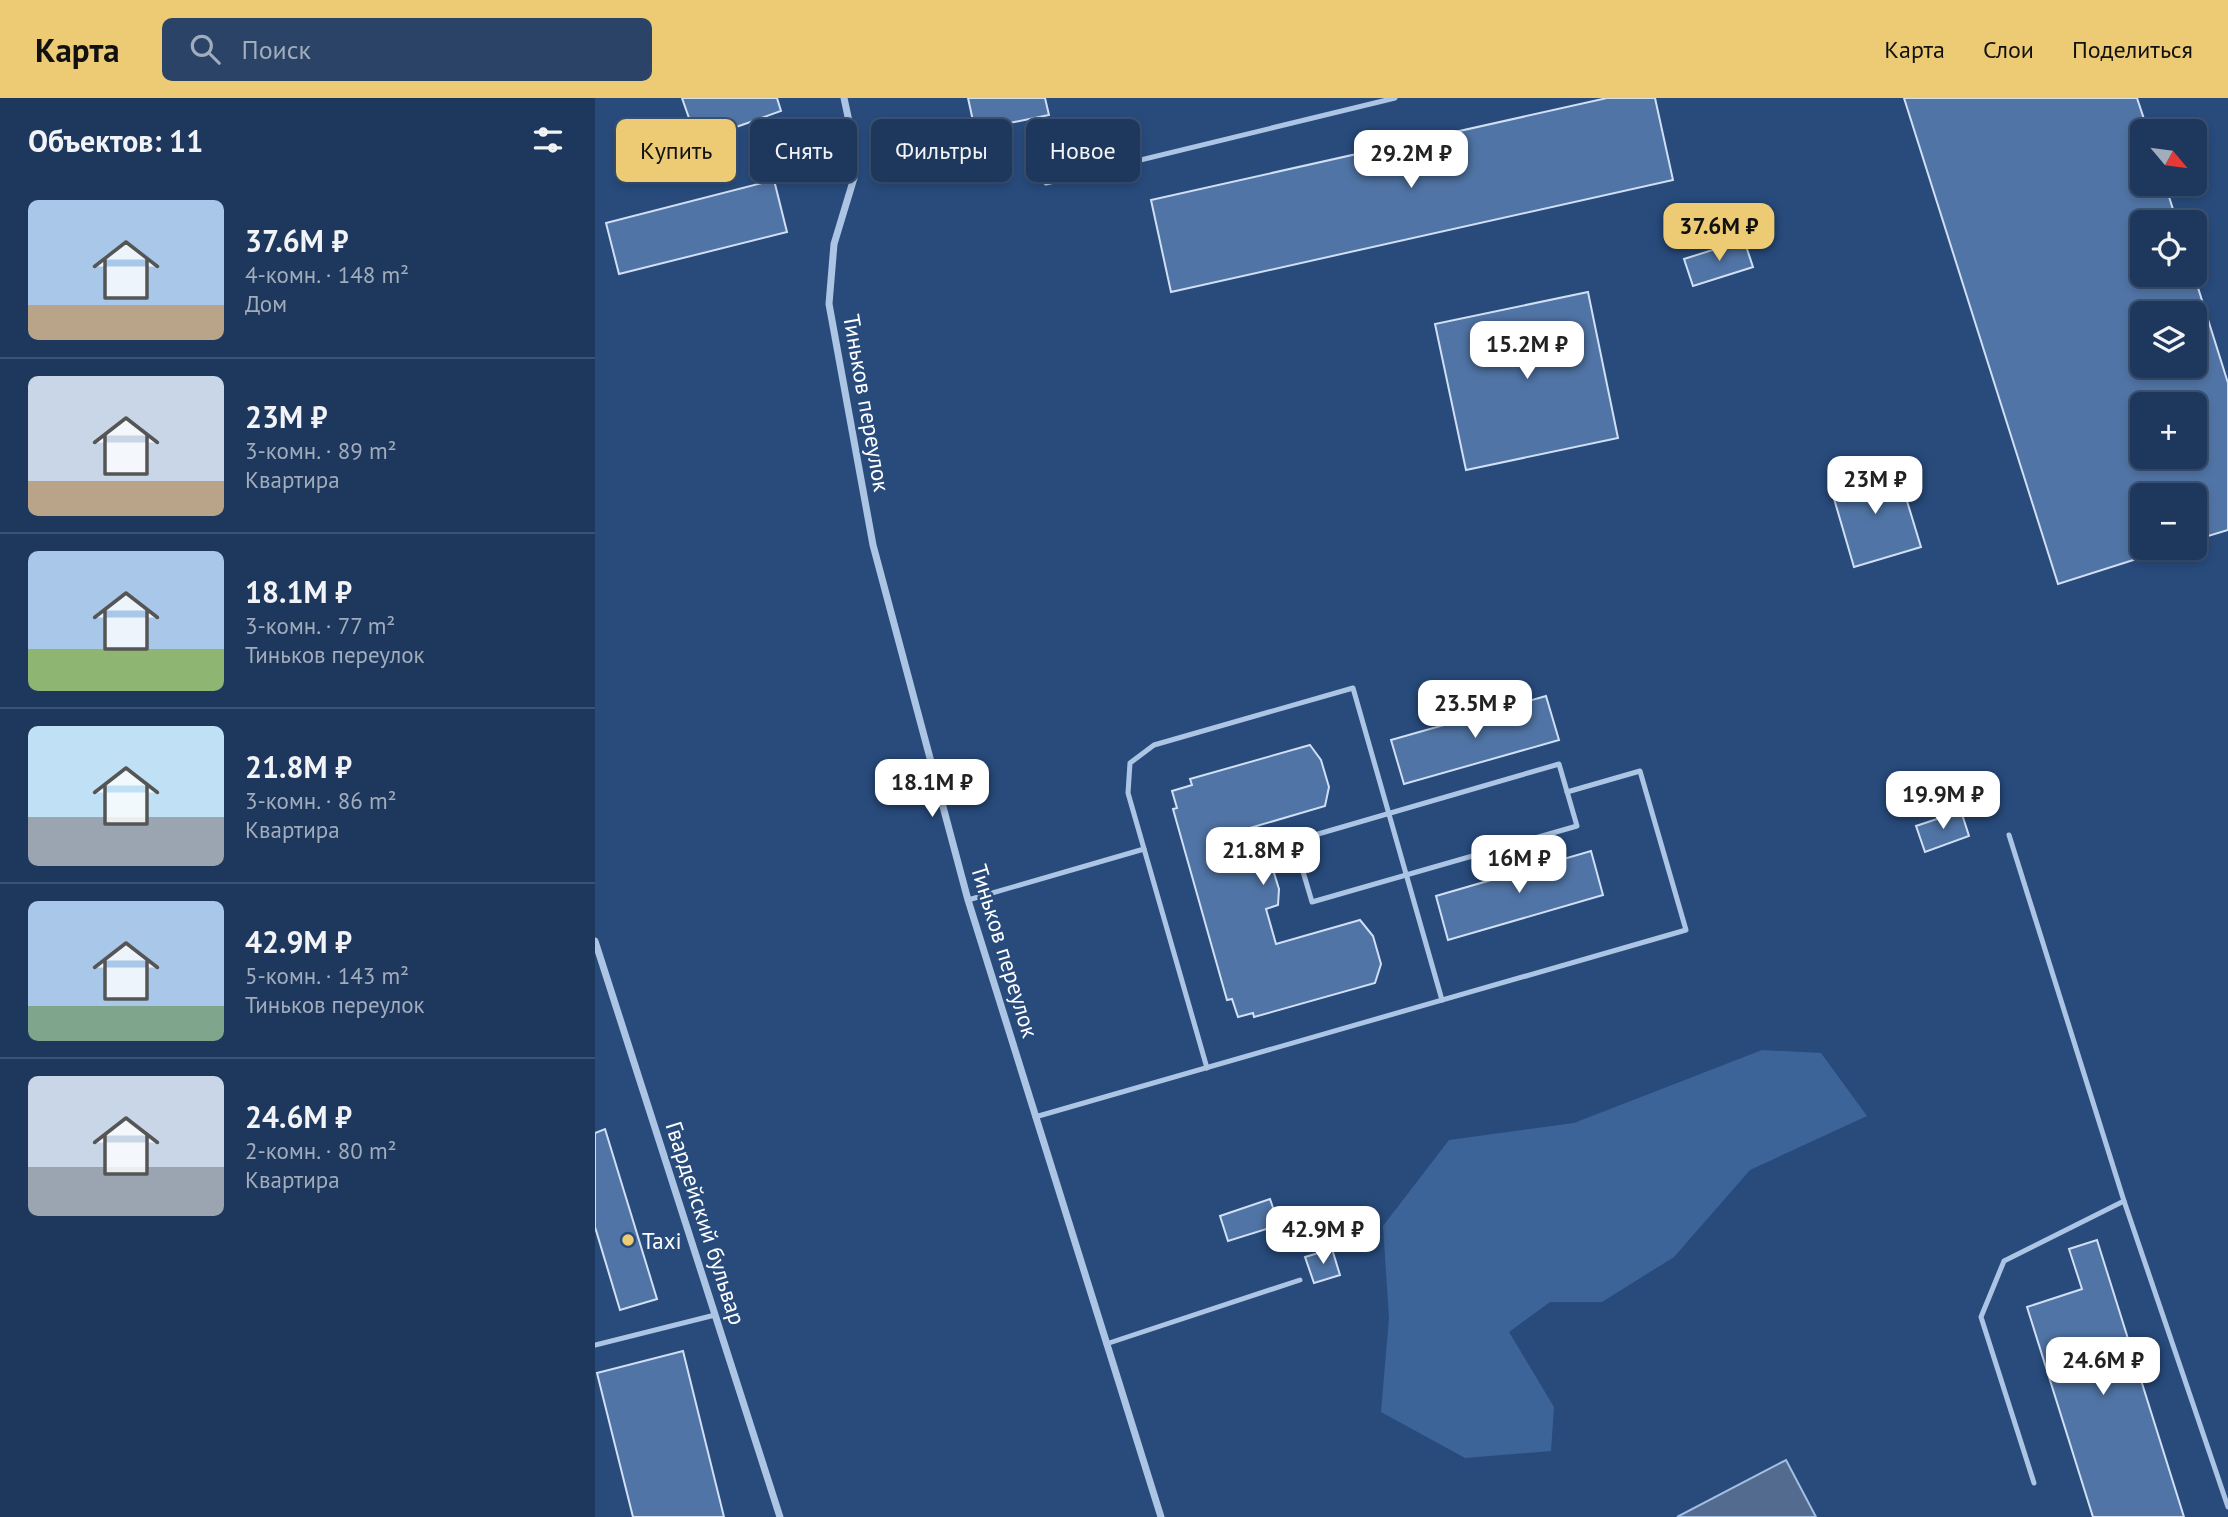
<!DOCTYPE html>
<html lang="ru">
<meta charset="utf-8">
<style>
body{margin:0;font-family:"PT Sans",sans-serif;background:#2b4366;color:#f1f3f6;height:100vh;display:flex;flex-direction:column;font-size:26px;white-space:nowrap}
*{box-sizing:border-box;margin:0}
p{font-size:23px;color:#a1acbc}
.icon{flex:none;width:38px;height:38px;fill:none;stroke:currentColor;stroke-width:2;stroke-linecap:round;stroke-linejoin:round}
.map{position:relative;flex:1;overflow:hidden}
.panel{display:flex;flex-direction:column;background:#1e385d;width:595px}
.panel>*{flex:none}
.top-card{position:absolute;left:21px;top:21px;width:665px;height:63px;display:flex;gap:14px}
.needle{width:46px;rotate:119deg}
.buttons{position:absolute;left:1535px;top:21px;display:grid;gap:14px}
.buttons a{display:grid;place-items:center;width:77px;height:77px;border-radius:10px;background:#1e385d;box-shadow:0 4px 10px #0003,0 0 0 2px #3c5272;font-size:35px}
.price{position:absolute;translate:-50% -60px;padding:0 16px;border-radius:14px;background:#fff;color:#222;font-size:23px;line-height:46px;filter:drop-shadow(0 2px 4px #0008)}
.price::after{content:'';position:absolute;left:50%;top:42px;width:21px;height:16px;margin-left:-10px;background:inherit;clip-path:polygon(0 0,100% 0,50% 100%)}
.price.on{background:#eccb74;color:#111}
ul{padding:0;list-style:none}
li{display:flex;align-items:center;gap:21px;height:175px;padding:0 28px}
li+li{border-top:2px solid #3c5272}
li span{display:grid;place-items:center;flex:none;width:196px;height:140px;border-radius:10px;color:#555}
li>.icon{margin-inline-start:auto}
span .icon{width:84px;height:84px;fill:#fffc;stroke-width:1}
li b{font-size:30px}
h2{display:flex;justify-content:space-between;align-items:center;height:84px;padding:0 28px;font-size:30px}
.chip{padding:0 24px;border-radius:10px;background:#1e385d;box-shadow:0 4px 10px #0003,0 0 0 2px #3c5272;font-size:24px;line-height:63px}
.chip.on{background:#eccb74;color:#111}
header{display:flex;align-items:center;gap:42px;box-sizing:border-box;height:98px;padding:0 35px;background:#eccb74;color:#111}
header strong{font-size:33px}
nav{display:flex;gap:38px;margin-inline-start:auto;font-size:24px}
.search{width:490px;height:63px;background:#2b4366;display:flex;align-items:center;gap:18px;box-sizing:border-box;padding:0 24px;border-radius:10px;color:#a1acbc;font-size:26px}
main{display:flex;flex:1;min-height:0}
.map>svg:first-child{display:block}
.green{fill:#3c6499}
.water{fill:#526b8f;stroke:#a2bfe4;stroke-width:2}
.building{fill:#5074a5;stroke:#d0dff4;stroke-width:2;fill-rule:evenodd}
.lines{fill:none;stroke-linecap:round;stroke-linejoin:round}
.service{stroke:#adc5e4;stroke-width:5}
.minor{stroke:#adc5e4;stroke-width:7}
.poi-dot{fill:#eccb74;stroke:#284b7c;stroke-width:2.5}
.labels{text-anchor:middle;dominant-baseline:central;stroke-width:5;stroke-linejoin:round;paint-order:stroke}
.street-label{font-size:23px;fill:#fff;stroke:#284b7c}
.poi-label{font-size:23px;fill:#fff;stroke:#284b7c;text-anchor:start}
</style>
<header>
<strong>Карта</strong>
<div class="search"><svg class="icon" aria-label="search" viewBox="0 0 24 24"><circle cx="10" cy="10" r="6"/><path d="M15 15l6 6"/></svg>Поиск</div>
<nav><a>Карта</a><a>Слои</a><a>Поделиться</a></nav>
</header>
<main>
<section class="panel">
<h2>Объектов: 11<svg class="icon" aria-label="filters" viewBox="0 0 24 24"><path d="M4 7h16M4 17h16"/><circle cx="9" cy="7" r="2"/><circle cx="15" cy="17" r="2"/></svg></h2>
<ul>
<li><span style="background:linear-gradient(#a9c7e8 75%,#b9a48a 0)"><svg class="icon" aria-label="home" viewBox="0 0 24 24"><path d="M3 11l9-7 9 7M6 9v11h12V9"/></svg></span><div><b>37.6M ₽</b><p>4-комн. · 148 m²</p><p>Дом</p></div></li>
<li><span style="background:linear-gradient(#c9d6e8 75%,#b9a48a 0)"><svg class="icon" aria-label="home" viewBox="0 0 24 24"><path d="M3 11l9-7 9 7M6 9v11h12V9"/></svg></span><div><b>23M ₽</b><p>3-комн. · 89 m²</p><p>Квартира</p></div></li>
<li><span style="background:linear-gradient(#a9c7e8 70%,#8fb573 0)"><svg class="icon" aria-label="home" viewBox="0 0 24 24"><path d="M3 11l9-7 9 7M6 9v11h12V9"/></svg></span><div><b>18.1M ₽</b><p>3-комн. · 77 m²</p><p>Тиньков переулок</p></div></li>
<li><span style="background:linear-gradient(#bfe0f5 65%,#9aa5b1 0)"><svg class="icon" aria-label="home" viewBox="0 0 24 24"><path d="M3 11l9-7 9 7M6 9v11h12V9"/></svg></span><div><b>21.8M ₽</b><p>3-комн. · 86 m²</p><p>Квартира</p></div></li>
<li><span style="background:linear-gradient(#a9c7e8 75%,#7fa58c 0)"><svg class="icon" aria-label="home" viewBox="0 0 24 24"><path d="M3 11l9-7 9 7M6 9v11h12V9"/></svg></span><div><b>42.9M ₽</b><p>5-комн. · 143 m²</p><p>Тиньков переулок</p></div></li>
<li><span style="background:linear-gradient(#c9d6e8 65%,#9aa5b1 0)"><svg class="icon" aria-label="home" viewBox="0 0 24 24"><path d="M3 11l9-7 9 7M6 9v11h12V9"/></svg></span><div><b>24.6M ₽</b><p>2-комн. · 80 m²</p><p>Квартира</p></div></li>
</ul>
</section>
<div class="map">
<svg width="1633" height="1419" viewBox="0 0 1633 1419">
<rect width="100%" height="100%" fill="#284b7c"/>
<polygon class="green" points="1167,952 1226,955 1272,1018 1155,1072 1079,1159 1007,1204 955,1204 914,1234 959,1309 956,1353 870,1360 786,1314 794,1220 788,1128 854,1042 979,1025"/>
<polygon class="water" points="1191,1362 1221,1419 1082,1419"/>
<g class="building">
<polygon points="87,0 182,0 186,13 102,43"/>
<polygon points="373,0 450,0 454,17 380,32"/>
<polygon points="1012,0 1060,0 1078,82 576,194 556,102"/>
<path d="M1309,0H1542L1553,33H1547V86H1570L1582,124H1547V177H1599L1633,285V432L1600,442V397H1547V450H1576L1463,486ZM1547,215H1600V268H1547ZM1547,306H1600V359H1547Z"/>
<polygon points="179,82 192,134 24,176 11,125"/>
<polygon points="1149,142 1158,169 1098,188 1089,161"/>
<polygon points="993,194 1023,340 871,372 840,226"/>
<polygon points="1301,367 1326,449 1259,469 1235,387"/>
<polygon points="951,598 964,642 809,686 796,642"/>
<polygon points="715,647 726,662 734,689 730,708 648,732 657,764 670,761 679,775 684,791 683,807 671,811 681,846 765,822 778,838 786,866 780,885 659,919 658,915 643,919 637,901 632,902 578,711 582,710 577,693 597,687 595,681"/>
<polygon points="1366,713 1374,738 1330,754 1321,728"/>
<polygon points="996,753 1008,797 853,842 841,798"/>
<polygon points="10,1031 62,1201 25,1212 0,1129 0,1035"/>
<polygon points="675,1101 684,1127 633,1143 625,1118"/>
<polygon points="1502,1142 1589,1419 1498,1419 1432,1209 1487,1191 1474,1151"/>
<polygon points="737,1151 745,1177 719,1185 710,1159"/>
<polygon points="88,1253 129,1419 38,1419 2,1275"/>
</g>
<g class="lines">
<g class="service">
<polyline points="451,85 800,0"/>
<polygon points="964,666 982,728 717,804 699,743"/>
<polyline points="1414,737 1529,1103 1633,1409"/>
<polyline points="373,802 549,751"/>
<polyline points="612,970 533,695 535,665 559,647 758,590 847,902"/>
<polyline points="440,1019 1091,832 1045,673 972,694"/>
<polyline points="511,1246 705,1182"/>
<polyline points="0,1247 120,1217"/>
<polyline points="1439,1385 1386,1219 1409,1163 1529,1103"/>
</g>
<g class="minor">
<polyline points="249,0 258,42 259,80 239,146 234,206 278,447 373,802 566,1419"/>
<polyline points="0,843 185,1419"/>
</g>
</g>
<circle class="poi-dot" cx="33" cy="1142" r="7"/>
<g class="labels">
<g class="street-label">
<text transform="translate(272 305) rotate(80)">Тиньков переулок</text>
<text transform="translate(410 853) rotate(73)">Тиньков переулок</text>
<text transform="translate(111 1125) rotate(72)">Гвардейский бульвар</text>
</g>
<g class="poi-label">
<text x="47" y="1142">Taxi</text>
</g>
</g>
</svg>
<div class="buttons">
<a><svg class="needle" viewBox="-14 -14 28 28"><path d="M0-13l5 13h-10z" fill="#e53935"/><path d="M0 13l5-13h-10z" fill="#a1acbc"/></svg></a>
<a><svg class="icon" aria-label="locate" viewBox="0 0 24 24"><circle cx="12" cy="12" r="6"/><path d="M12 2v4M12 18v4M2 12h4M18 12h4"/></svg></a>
<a><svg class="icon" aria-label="layers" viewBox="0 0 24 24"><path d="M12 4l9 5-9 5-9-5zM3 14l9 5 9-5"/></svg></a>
<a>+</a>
<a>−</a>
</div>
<b class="price" style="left:816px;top:92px">29.2M ₽</b>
<b class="price on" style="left:1124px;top:165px">37.6M ₽</b>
<b class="price" style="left:932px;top:283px">15.2M ₽</b>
<b class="price" style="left:1280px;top:418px">23M ₽</b>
<b class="price" style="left:880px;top:642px">23.5M ₽</b>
<b class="price" style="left:337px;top:721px">18.1M ₽</b>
<b class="price" style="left:1348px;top:733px">19.9M ₽</b>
<b class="price" style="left:668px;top:789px">21.8M ₽</b>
<b class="price" style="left:924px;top:797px">16M ₽</b>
<b class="price" style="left:728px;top:1168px">42.9M ₽</b>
<b class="price" style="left:1508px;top:1299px">24.6M ₽</b>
<div class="top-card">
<a class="chip on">Купить</a>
<a class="chip">Снять</a>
<a class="chip">Фильтры</a>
<a class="chip">Новое</a>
</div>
</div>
</main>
